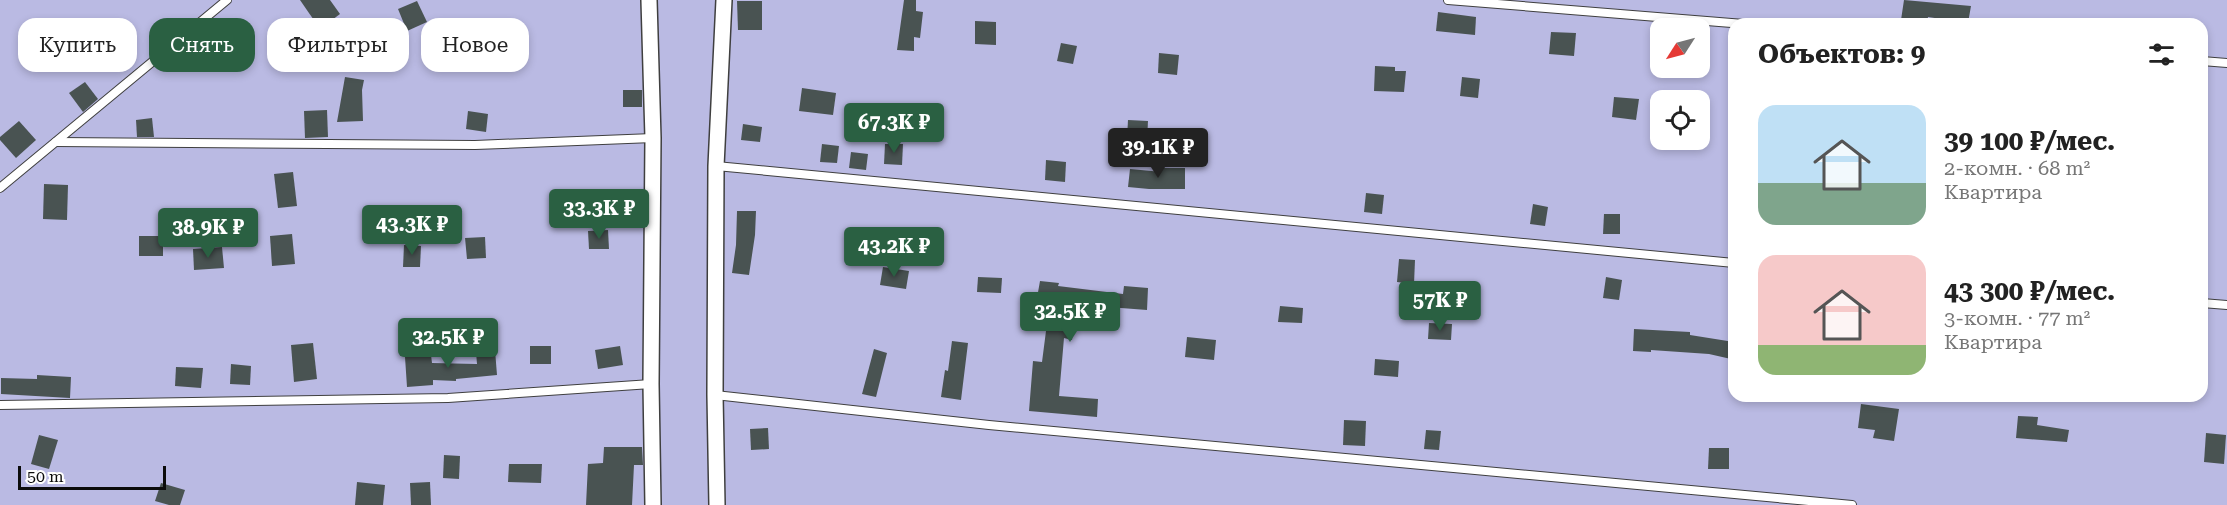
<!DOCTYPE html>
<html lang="ru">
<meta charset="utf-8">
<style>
body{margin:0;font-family:"Roboto Serif",serif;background:#f2f2f2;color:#222;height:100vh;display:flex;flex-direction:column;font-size:22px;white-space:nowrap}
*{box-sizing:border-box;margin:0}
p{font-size:20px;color:#767676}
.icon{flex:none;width:33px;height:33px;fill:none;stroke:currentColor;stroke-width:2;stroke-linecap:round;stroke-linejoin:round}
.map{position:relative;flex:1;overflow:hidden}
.drawer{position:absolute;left:1728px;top:18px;width:480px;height:384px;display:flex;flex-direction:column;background:#fff;border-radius:18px;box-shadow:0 3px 9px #0003}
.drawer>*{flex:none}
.top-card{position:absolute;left:18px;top:18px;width:570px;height:54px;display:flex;gap:12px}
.needle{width:39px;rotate:234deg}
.tools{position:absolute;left:1650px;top:18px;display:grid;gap:12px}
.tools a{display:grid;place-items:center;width:60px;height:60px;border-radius:12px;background:#fff;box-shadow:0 3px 9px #0003;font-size:30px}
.scale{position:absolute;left:18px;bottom:15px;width:148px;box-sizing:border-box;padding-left:6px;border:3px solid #0c0c0c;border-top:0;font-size:16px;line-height:21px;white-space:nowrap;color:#0c0c0c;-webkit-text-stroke:4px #fff;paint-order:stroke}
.price{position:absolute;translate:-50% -51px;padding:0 14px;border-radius:6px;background:#2a6042;color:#fff;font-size:20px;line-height:39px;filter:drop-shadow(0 2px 3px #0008)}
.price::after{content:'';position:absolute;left:50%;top:36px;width:18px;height:14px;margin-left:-9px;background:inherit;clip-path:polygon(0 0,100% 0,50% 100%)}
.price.active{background:#222;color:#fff}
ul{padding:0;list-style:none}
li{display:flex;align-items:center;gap:18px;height:150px;padding:0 30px}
li span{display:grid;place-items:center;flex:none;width:168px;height:120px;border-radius:18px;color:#555}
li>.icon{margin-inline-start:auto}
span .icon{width:72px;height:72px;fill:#fffc;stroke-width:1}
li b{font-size:26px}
h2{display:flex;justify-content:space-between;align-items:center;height:72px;padding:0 30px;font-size:26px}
.chip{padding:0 21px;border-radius:18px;background:#fff;box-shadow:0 3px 9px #0003;font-size:21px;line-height:54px}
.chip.active{background:#2a6042;color:#fff}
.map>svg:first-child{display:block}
.green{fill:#babae3;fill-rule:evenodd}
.building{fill:#495352}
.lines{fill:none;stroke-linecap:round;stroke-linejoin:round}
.service-casing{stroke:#3f3f3f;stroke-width:10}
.minor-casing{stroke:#3f3f3f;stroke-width:18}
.service{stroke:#fff;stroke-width:8}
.minor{stroke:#fff;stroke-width:15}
</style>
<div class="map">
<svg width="2227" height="505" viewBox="0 0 2227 505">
<rect width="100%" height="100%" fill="#ecf8fd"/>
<path class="green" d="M0,0H2227V505H0ZM1734,24H2202V396H1734ZM1660,28H1700V68H1660ZM1660,100H1700V140H1660Z"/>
<g class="building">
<polygon points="300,0 330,0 340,14 320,29"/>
<polygon points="904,0 916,0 916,11 923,12 920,38 914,37 914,51 897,50"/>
<polygon points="1904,0 1971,6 1968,23 1928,17 1927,23 1901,20"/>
<polygon points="417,1 427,22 407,31 398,9"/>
<polygon points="737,1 762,1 762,30 738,30"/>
<polygon points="1438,12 1476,17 1475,35 1436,31"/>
<polygon points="975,21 996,22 996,45 975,44"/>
<polygon points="1551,32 1576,33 1574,56 1549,54"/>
<polygon points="1061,43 1077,46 1073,64 1057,61"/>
<polygon points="1159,53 1179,55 1177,75 1158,73"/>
<polygon points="1375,66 1395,67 1395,71 1406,71 1404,92 1374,91"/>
<polygon points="345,77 364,80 362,90 363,121 337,122"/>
<polygon points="1462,77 1480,79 1478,98 1460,96"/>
<polygon points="85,82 98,99 83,112 69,93"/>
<polygon points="802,88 836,93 833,115 799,111"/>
<rect x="623" y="90" width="19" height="17"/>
<polygon points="1614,97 1639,99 1636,120 1612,117"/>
<polygon points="327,110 328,137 305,138 304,111"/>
<polygon points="468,111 488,114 486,132 466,129"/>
<polygon points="152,118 154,137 137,137 136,120"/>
<polygon points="1128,120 1148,121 1147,140 1127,139"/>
<polygon points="19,121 36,140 16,158 0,140 0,137"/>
<polygon points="743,124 762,127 760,142 741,140"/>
<polygon points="822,144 839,146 837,163 820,162"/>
<polygon points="885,144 903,144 902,165 884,164"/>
<polygon points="851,152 868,154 866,170 849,168"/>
<polygon points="1046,160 1066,162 1065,182 1045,180"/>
<polygon points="1162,168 1185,168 1185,189 1149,189 1128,187 1130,169 1162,172"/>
<polygon points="293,172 297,206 278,208 274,174"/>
<polygon points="44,184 68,185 67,220 43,219"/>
<polygon points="1366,193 1384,195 1382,214 1364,212"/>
<polygon points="1533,204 1548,207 1545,226 1530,224"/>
<polygon points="737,211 756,211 755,235 749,275 732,273 736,245"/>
<polygon points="1604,214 1620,214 1620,234 1603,234"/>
<polygon points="608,230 609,249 589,249 588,231"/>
<polygon points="292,234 295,264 272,266 270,236"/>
<rect x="139" y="236" width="24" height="20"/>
<polygon points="485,237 486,258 467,259 465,238"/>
<polygon points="404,245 421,246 420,267 403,267"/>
<polygon points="222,247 224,268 194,270 193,249"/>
<polygon points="1399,259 1415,260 1414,284 1397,282"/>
<polygon points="883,267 909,271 906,289 880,285"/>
<polygon points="978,277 1002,278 1001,293 977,292"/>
<polygon points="1606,277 1622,280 1619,300 1603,298"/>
<polygon points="1040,281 1059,283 1058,286 1123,294 1124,286 1148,288 1147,310 1095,306 1094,311 1076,308 1072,340 1064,338 1059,396 1098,399 1097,417 1029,411 1033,361 1042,362 1050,300 1037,298"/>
<polygon points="1280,306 1303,308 1302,323 1278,322"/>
<polygon points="1429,323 1452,324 1451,340 1428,339"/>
<polygon points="1634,329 1690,332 1690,335 1734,342 1731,359 1709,354 1651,350 1651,352 1633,351"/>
<polygon points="1187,337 1216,340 1214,360 1185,357"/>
<polygon points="952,341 968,343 961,400 941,397 945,370 948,371"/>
<polygon points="313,343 317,379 294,382 291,345"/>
<rect x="530" y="346" width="21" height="18"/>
<polygon points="620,346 623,365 598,369 595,350"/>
<polygon points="874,349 887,353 876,397 862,394"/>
<polygon points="495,350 497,375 456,379 456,381 433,380 433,385 407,387 405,357 431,355 432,363 477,364 476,352"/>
<polygon points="1375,359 1399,361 1398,377 1374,375"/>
<polygon points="231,364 251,366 250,385 230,384"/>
<polygon points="176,367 203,368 201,388 175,386"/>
<polygon points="37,375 71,377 70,398 1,394 1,378 37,379"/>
<polygon points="1861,404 1899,409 1894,441 1873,438 1875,430 1858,428"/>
<polygon points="2018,416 2038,417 2037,425 2069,430 2067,442 2016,438"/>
<polygon points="1344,420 1366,421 1365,446 1343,445"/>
<polygon points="768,428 769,449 751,450 750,429"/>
<polygon points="1426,430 1441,431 1439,450 1424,449"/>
<polygon points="2206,433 2226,435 2224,464 2204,462"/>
<polygon points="39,435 58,440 49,469 31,464"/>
<polygon points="604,447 642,447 643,465 634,465 632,505 586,505 588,464 603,463"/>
<polygon points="1709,448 1729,448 1729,469 1708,469"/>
<polygon points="444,455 460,456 459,479 443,478"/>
<polygon points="509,464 542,464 541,483 508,482"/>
<polygon points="357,482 385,485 383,505 355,505"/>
<polygon points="430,482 431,505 411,505 410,483"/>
<polygon points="161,483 185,490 180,505 169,505 155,501"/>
</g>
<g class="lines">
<g class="service-casing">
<g id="service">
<polyline points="1448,0 1744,24"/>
<polyline points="2202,61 2227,63"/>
<polyline points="56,142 475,145 653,138"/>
<polyline points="716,166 1734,263"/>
<polyline points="0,188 227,0"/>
<polyline points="2202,303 2227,305"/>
<polyline points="715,395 989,425 1852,505"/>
<polyline points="0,405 448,398 651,384"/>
</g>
</g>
<g class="minor-casing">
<g id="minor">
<polyline points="649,0 653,138 651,384 653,505"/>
<polyline points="717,505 715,395 716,166 724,0"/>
</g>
</g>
<use href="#service" class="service"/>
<use href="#minor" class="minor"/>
</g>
</svg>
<div class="tools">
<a><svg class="needle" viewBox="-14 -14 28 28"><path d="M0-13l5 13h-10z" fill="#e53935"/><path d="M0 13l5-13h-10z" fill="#767676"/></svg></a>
<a><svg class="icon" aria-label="locate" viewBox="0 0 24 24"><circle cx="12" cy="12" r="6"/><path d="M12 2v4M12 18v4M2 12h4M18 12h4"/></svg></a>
</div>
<div class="scale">50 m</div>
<b class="price" style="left:894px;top:154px">67.3K ₽</b>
<b class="price active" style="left:1158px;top:179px">39.1K ₽</b>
<b class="price" style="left:599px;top:240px">33.3K ₽</b>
<b class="price" style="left:412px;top:256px">43.3K ₽</b>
<b class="price" style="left:208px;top:259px">38.9K ₽</b>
<b class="price" style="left:894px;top:278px">43.2K ₽</b>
<b class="price" style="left:1440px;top:332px">57K ₽</b>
<b class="price" style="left:1070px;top:343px">32.5K ₽</b>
<b class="price" style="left:448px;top:369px">32.5K ₽</b>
<div class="top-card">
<a class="chip">Купить</a>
<a class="chip active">Снять</a>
<a class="chip">Фильтры</a>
<a class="chip">Новое</a>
</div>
<section class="drawer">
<h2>Объектов: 9<svg class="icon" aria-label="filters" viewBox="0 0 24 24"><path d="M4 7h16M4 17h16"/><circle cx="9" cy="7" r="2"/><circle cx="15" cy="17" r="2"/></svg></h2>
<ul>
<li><span style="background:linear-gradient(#bfe0f5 65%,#7fa58c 0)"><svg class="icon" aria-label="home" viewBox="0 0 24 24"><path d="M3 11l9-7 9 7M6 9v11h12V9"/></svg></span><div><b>39 100 ₽/мес.</b><p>2-комн. · 68 m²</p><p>Квартира</p></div></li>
<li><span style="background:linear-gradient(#f6c9c9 75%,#8fb573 0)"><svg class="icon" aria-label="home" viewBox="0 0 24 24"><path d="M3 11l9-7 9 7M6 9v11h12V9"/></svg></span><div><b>43 300 ₽/мес.</b><p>3-комн. · 77 m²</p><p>Квартира</p></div></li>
</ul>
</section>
</div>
